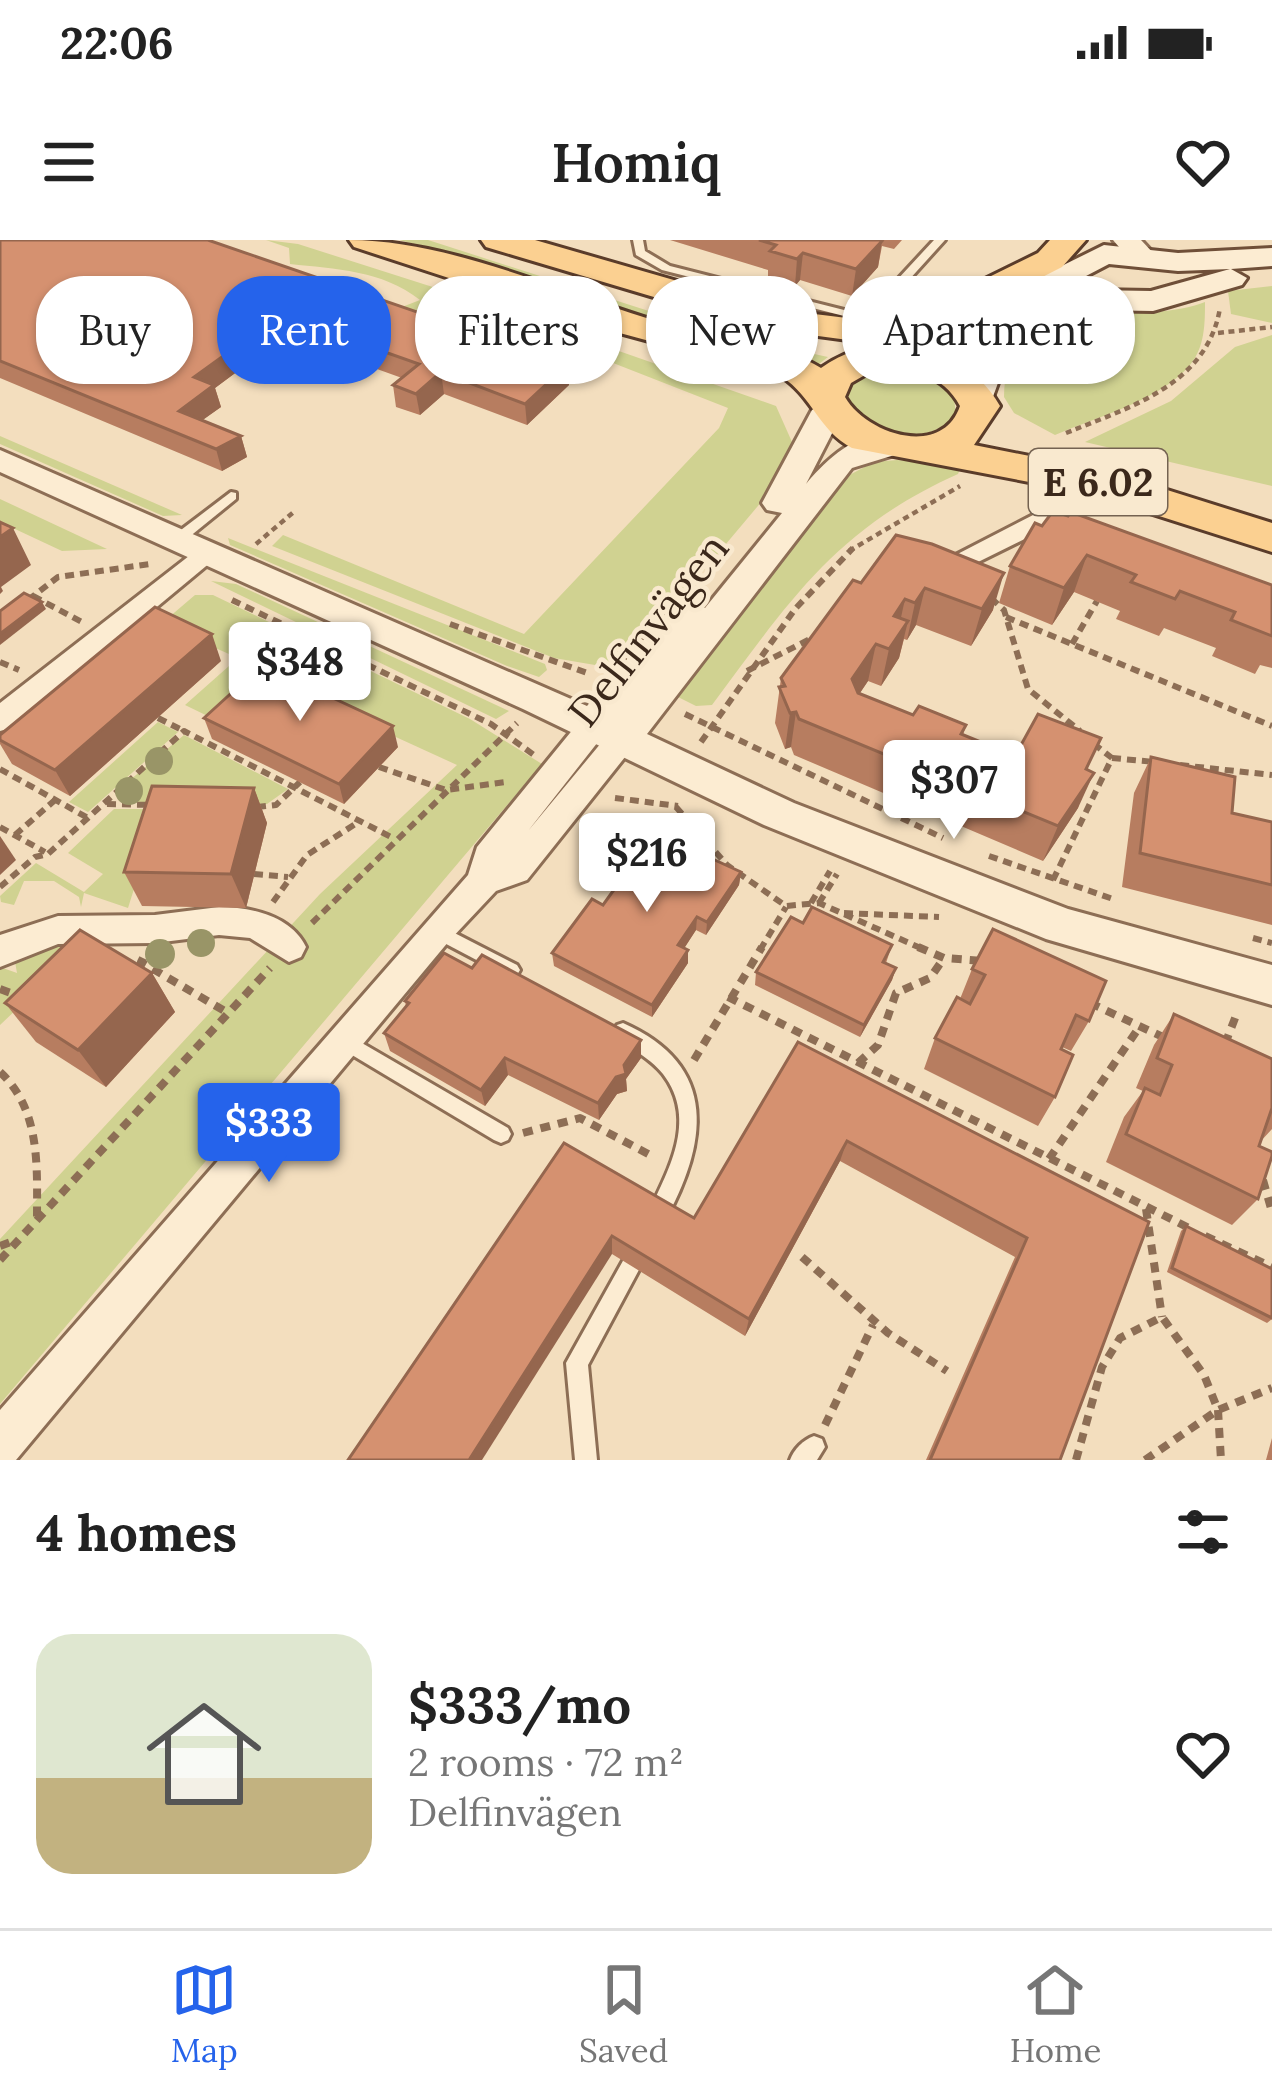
<!DOCTYPE html>
<meta charset="utf-8">
<style>
body{margin:0;font-family:Lora,serif;background:#f2f2f2;color:#222;height:100vh;display:flex;flex-direction:column;font-size:45px;white-space:nowrap}
*{box-sizing:border-box;margin:0}
p{font-size:39px;color:#767676}
.icon{flex:none;width:66px;height:66px;fill:none;stroke:currentColor;stroke-width:2;stroke-linecap:round;stroke-linejoin:round}
.map{position:relative;height:1220px;overflow:hidden}
.sheet{display:flex;flex-direction:column;background:#fff;flex:1}
.sheet>*{flex:none}
.guide{position:absolute;left:36px;top:36px;width:1200px;height:108px;display:flex;gap:24px}
.price{position:absolute;translate:-50% -102px;padding:0 27px;border-radius:12px;background:#fff;color:#222;font-size:39px;line-height:78px;filter:drop-shadow(0 3px 6px #0008)}
.price::after{content:'';position:absolute;left:50%;top:72px;width:36px;height:27px;margin-left:-18px;background:inherit;clip-path:polygon(0 0,100% 0,50% 100%)}
.price.current{background:#2563eb;color:#fff}
ul{padding:0;list-style:none}
li{display:flex;align-items:center;gap:36px;height:300px;padding:0 36px}
li+li{border-top:3px solid #e0e0e0}
li span{display:grid;place-items:center;flex:none;width:336px;height:240px;border-radius:36px;color:#555}
li>.icon{margin-inline-start:auto}
span .icon{width:144px;height:144px;fill:#fffc;stroke-width:1}
li b{font-size:51px}
h2{display:flex;justify-content:space-between;align-items:center;height:144px;padding:0 36px;font-size:51px}
.pill{padding:0 42px;border-radius:48px;background:#fff;box-shadow:0 3px 9px #0004;font-size:42px;line-height:108px}
.pill.current{background:#2563eb;color:#fff}
.status{display:flex;justify-content:space-between;align-items:center;height:84px;padding:0 60px;background:#fff;direction:ltr}
.status svg{height:33px;fill:currentColor}
header{display:flex;justify-content:space-between;align-items:center;height:156px;padding:0 36px;background:#fff;font-size:54px;font-weight:600}
.tabs{display:flex;justify-content:space-around;align-items:center;height:168px;border-top:3px solid #e0e0e0;background:#fff;font-size:33px;color:#767676}
.tabs a{display:grid;justify-items:center;gap:6px}
.tabs .current{color:#2563eb}
.map>svg:first-child{display:block}
.green{fill:#d0d291}
.lines{fill:none;stroke-linecap:round;stroke-linejoin:round}
.service-casing{stroke:#8d6e55;stroke-width:6}
.minor-casing{stroke:#8d6e55;stroke-width:6}
.tertiary-casing{stroke:#8d6e55;stroke-width:6}
.secondary-casing{stroke:#6f4f38;stroke-width:6}
.primary-casing{stroke:#5a3c2a;stroke-width:6}
.path-far2{stroke:#8d6e55;stroke-width:4.5;stroke-dasharray:6 4.5;stroke-linecap:butt}
.path-far1{stroke:#8d6e55;stroke-width:6;stroke-dasharray:9 6;stroke-linecap:butt}
.path{stroke:#8d6e55;stroke-width:8;stroke-dasharray:10 8;stroke-linecap:butt}
.service{fill:#fcecd2;fill-rule:evenodd}
.minor{fill:#fcecd2;fill-rule:evenodd}
.tertiary{fill:#fcecd2;fill-rule:evenodd}
.secondary{fill:#fcecd2;fill-rule:evenodd}
.primary{fill:#fbd091;fill-rule:evenodd}
.tree{fill:#999567}
.wall{fill:#b77d60}
.shaded-wall{fill:#95664e}
.building{fill:#d59170;stroke:#95664e;stroke-width:3}
.labels{text-anchor:middle;dominant-baseline:central;stroke-width:9;stroke-linejoin:round;paint-order:stroke}
.shield{fill:#f9e9cf;stroke:#746251;stroke-width:3}
.shield-label{font-size:39px;font-weight:bold;fill:#3b281b}
.street-label{font-size:42px;fill:#3b281b;stroke:#f9e9cf}
</style>
<div class="status"><b>22:06</b><svg viewBox="0 0 49 12"><path d="M0 12V9h3v3zM5 12V6h3v6zM10 12V3h3v9zM15 12V0h3v12zM26 1h20v11H26zM47 4h2v5h-2z"/></svg></div>
<header><svg class="icon" aria-label="menu" viewBox="0 0 24 24"><path d="M4 6h16M4 12h16M4 18h16"/></svg>Homiq<svg class="icon" aria-label="heart" viewBox="0 0 24 24"><path d="M12 20l-8-8c-3-5 5-10 8-4 3-6 11-1 8 4z"/></svg></header>
<div class="map">
<svg width="1272" height="1220" viewBox="0 0 1272 1220">
<rect width="100%" height="100%" fill="#f3debe"/>
<g class="green">
<path d="M266,0L298,4L464,57L776,166L792,202L768,254L630,418L595,425L554,418L272,306L283,295L524,394L719,188L728,168L534,92L526,99L540,107L535,114L488,102L506,82L448,64L431,66L426,79L399,76L402,67L420,60C382,30 335,29 290,24L289,8Z"/>
<polygon points="400,0 428,0 714,92 828,117 815,127"/>
<polygon points="1272,46 1272,83 1231,74 1228,51"/>
<path d="M1205,62C1205,83 1205,107 1190,125C1160,161 1096,177 1055,195L1014,173L1004,157C1005,43 1135,90 1205,62Z"/>
<polygon points="1272,95 1272,246 1085,202 1171,161 1235,107"/>
<path d="M877,130H913L953,152L956,173C929,209 884,192 852,176L843,153L849,143Z"/>
<polygon points="0,196 182,275 163,276 0,204"/>
<path d="M897,220L961,227L958,234C835,289 789,362 712,465L696,466L676,456L840,240L874,222Z"/>
<polygon points="0,259 107,309 62,311 0,282"/>
<polygon points="228,298 545,424 547,430 539,437 507,426 230,305"/>
<polygon points="211,341 236,344 509,471 496,479"/>
<polygon points="195,355 213,355 470,479 542,524 0,1164 0,999 320,654 457,525 269,439 222,483 185,465 238,418 161,384"/>
<polygon points="158,482 178,492 88,572 69,562"/>
<polygon points="184,495 288,549 267,564 122,562 118,550"/>
<polygon points="114,569 159,569 128,668 84,653 81,667 79,657 54,641 24,641 14,665 1,662 0,656 36,623 84,652 103,634 68,613"/>
<polygon points="62,700 68,704 39,748 0,785 0,727 17,733 14,716"/>
</g>
<g class="lines">
<g class="service-casing">
<g id="service">
<polygon points="633,0 643,0 645,11 670,26 852,72 871,68 934,0 945,0 879,73 852,78 662,30 636,15"/>
<polygon points="231,252 236,253 236,259 183,302 173,302 173,296"/>
<polygon points="437,684 517,725 520,730 517,735 511,738 505,735 431,696 428,691 431,686"/>
<path d="M623,783C721,826 707,905 664,983L657,986L650,983L647,976C667,932 699,881 663,834C649,816 626,808 614,791L617,785Z"/>
<polygon points="343,792 508,888 511,894 508,900 501,903 494,900 337,806 334,800 337,794"/>
<polygon points="631,1016 638,1019 641,1026 588,1125 597,1220 575,1220 566,1123 624,1019"/>
<path d="M814,1196L822,1199L825,1207L817,1220H790C794,1209 803,1200 814,1196Z"/>
</g>
</g>
<g class="minor-casing">
<g id="minor">
<polygon points="1039,272 1093,290 1096,296 1083,305 1041,291 970,326 950,326 946,320"/>
<polygon points="207,302 221,311 217,317 11,488 0,491 0,463"/>
<polygon points="594,474 609,485 605,493 528,591 611,491 633,491 637,499 633,507 527,640 496,651 449,701 16,1220 0,1220 0,1170 468,635 477,607 583,477"/>
<path d="M219,667C251,667 291,676 306,707L301,717L289,722L250,698L219,695L155,703L58,704L0,727V695L58,676L155,675Z"/>
</g>
</g>
<g class="tertiary-casing">
<g id="tertiary">
<polygon points="1113,0 1141,0 1155,15 1151,21 1131,21"/>
<path d="M828,161L844,170L806,244C825,220 876,172 906,206L901,213L852,228L647,494L794,563L1068,669L1272,725V765L1046,699L764,585L523,469L0,232V210L587,466L676,362L689,359L705,368L782,273L767,270L762,263L812,170Z"/>
</g>
</g>
<g class="secondary-casing">
<path id="secondary" d="M1104,5L1178,13L1272,8V26L1231,29L1247,38L1242,45L1153,71L1093,70L1040,85L1007,118L990,165L978,169L960,158L974,115L1014,73L934,115L890,127L873,117L878,110L910,101ZM1109,24L1178,31L1230,29L1151,51L1092,50L1021,70Z"/>
</g>
<g class="primary-casing">
<g id="primary">
<path d="M349,0C453,0 568,56 670,85C720,99 776,101 821,128C880,85 965,104 1000,166L974,205L1110,232L1272,283V312L1087,253L852,208C819,191 812,156 782,137L605,89L354,7ZM877,128C911,128 943,134 960,166C942,219 866,194 845,157L851,143Z"/>
<polygon points="481,0 535,0 774,69 863,80 922,70 1038,13 1050,0 1086,0 1062,27 945,87 863,102 758,88 486,7"/>
</g>
</g>
<g class="path-far2">
<polyline points="1218,93 1272,87"/>
<path d="M1066,193C1130,167 1207,145 1220,68"/>
<polyline points="256,304 296,270"/>
<polyline points="849,311 960,246"/>
</g>
<g class="path-far1">
<polyline points="33,356 82,382"/>
<polyline points="991,358 1004,370 1028,449 1080,491"/>
<polyline points="28,360 58,337 150,324"/>
<polyline points="232,360 491,484 534,515"/>
<polyline points="1006,377 1272,486"/>
<polyline points="450,384 590,434"/>
<polyline points="1072,404 1097,361"/>
<polyline points="0,422 19,430"/>
<polyline points="747,431 812,398"/>
<polyline points="685,474 943,598"/>
<polyline points="158,478 184,491"/>
<polyline points="701,502 795,369 853,308"/>
<polyline points="1112,518 1155,522"/>
<polyline points="1180,525 1272,535"/>
<polyline points="379,527 446,550 506,542"/>
<polyline points="0,529 88,578"/>
<polyline points="615,558 678,566"/>
<polyline points="107,564 154,565"/>
<polyline points="257,567 276,565 300,542"/>
<polyline points="676,567 727,625 786,666 819,663 925,710"/>
<polyline points="0,587 45,612"/>
<polyline points="15,595 55,560"/>
<polyline points="989,616 1113,659"/>
<polyline points="254,634 288,637"/>
<polyline points="1053,640 1112,518 1094,504"/>
<polyline points="0,647 35,617 48,614 184,491 395,599"/>
<polyline points="273,662 307,615 360,581"/>
<polyline points="811,663 830,631"/>
<polyline points="819,663 837,634"/>
<polyline points="844,673 939,677"/>
<polyline points="312,683 517,483"/>
<polyline points="1253,698 1272,703"/>
<polyline points="760,710 786,667"/>
</g>
<g class="path">
<polyline points="918,707 944,718 984,721"/>
<polyline points="143,718 141,722 228,773"/>
<polyline points="0,749 22,757"/>
<polyline points="728,757 1193,990"/>
<polyline points="1090,763 1165,798"/>
<polyline points="1225,804 1237,773"/>
<polyline points="694,820 762,707"/>
<polyline points="858,823 878,805 896,753 930,738 944,718"/>
<path d="M0,832C41,870 37,927 37,979"/>
<polyline points="523,893 580,878 654,917"/>
<polyline points="1049,919 1140,786"/>
<polyline points="1263,940 1272,972"/>
<polyline points="1146,969 1162,1077"/>
<polyline points="1205,996 1272,1027"/>
<polyline points="0,1006 16,1000"/>
<polyline points="802,1017 888,1093 947,1131"/>
<polyline points="0,1020 270,728"/>
<polyline points="1218,1170 1221,1220"/>
<polyline points="825,1185 873,1085"/>
<polyline points="1076,1220 1102,1127 1120,1098 1162,1077 1204,1135 1218,1170 1272,1148"/>
<polyline points="1145,1220 1218,1170"/>
</g>
<use href="#service" class="service"/>
<use href="#minor" class="minor"/>
<use href="#tertiary" class="tertiary"/>
<use href="#secondary" class="secondary"/>
<use href="#primary" class="primary"/>
</g>
<g class="tree">
<circle cx="159" cy="521" r="14"/>
<circle cx="129" cy="551" r="14"/>
<circle cx="201" cy="703" r="14"/>
<circle cx="160" cy="714" r="15"/>
</g>
<g class="wall">
<polygon points="0,0 568,124 569,145 527,185 444,154 420,175 396,167 393,145 402,138 285,96 215,148 221,167 202,180 241,196 247,217 222,231 0,138"/>
<polygon points="670,0 902,0 894,9 882,6 878,27 852,56 800,40 795,46 768,37 768,30"/>
<polygon points="1035,283 1272,345 1272,428 1260,425 1255,434 1212,416 1216,408 1164,388 1159,396 1116,379 1120,371 1074,352 1052,385 999,363 1010,326"/>
<polygon points="896,295 993,370 971,406 916,385 907,400 904,399 899,418 881,446 868,441 860,453 913,475 966,485 963,495 1015,516 1087,530 1078,568 1043,621 794,515 791,507 785,509 775,483 781,438 861,343"/>
<polygon points="221,421 70,556 12,524 0,504 0,495"/>
<polygon points="204,478 398,507 344,564 212,499"/>
<polygon points="1151,517 1232,573 1272,582 1272,685 1122,647 1134,553"/>
<polygon points="254,548 267,583 246,668 142,666 124,632"/>
<polygon points="741,632 739,645 706,695 696,690 684,708 688,710 688,723 652,777 554,726 552,713 603,665 614,650 611,648 610,635"/>
<polygon points="803,683 892,705 886,723 896,728 892,740 860,797 755,745 756,732"/>
<polygon points="972,729 1089,781 1071,811 1062,807 1055,857 1038,886 924,829 935,798 960,759"/>
<polygon points="152,733 175,772 106,847 36,802 5,763"/>
<polygon points="405,761 641,818 626,839 627,851 617,854 599,880 508,835 485,866 390,811 384,793 406,767"/>
<polygon points="1174,774 1272,819 1272,889 1260,902 1258,959 1232,985 1106,922 1124,877 1143,851 1136,848 1154,805"/>
<polygon points="798,802 1149,982 1060,1220 926,1220 1015,1017 840,921 745,1096 612,1014 564,903 694,978"/>
<polygon points="1186,986 1272,1029 1272,1079 1267,1083 1167,1032 1181,991"/>
<polygon points="1272,1198 1272,1220 1266,1220"/>
</g>
<g class="shaded-wall">
<polygon points="882,1 878,27 852,56 856,29"/>
<polygon points="803,13 800,40 795,46 797,19"/>
<polygon points="280,75 285,96 215,148 221,167 186,192 179,171 194,137"/>
<polygon points="568,124 569,145 527,185 525,164"/>
<polygon points="441,132 444,154 420,175 416,154"/>
<polygon points="241,196 247,217 222,231 216,209"/>
<polygon points="13,288 31,325 1,347 3,351 0,354 0,297"/>
<polygon points="1087,315 1074,352 1052,385 1064,348"/>
<polygon points="1004,333 993,370 971,406 982,369"/>
<polygon points="925,348 916,385 907,400 915,363"/>
<polygon points="905,359 897,396 894,376"/>
<polygon points="42,362 46,369 0,405 0,394"/>
<polygon points="908,381 899,418 881,446 889,409"/>
<polygon points="212,394 221,421 70,556 55,530"/>
<polygon points="876,404 868,441 845,475 852,439"/>
<polygon points="796,472 791,507 785,509 790,473"/>
<polygon points="393,486 398,507 344,564 339,544"/>
<polygon points="1094,533 1078,568 1043,621 1058,586"/>
<polygon points="254,548 267,583 246,668 231,634"/>
<polygon points="0,596 16,620 0,635"/>
<polygon points="741,632 739,645 706,695 707,682"/>
<polygon points="697,677 696,690 678,718 678,705"/>
<polygon points="688,710 688,723 652,777 652,765"/>
<polygon points="896,728 892,740 860,797 864,785"/>
<polygon points="152,733 175,772 106,847 78,810"/>
<polygon points="641,800 641,818 626,839 627,851 617,854 599,880 598,863"/>
<polygon points="505,818 508,835 485,866 481,850"/>
<polygon points="847,901 840,921 745,1096 749,1079"/>
<polygon points="612,996 612,1014 482,1220 469,1220"/>
</g>
<g class="building">
<polygon points="0,0 208,0 568,124 525,164 441,132 416,154 393,145 419,124 280,75 194,137 214,145 179,171 241,196 216,209 0,121"/>
<polygon points="759,0 880,0 882,1 856,29 803,13 797,19 770,11 776,5"/>
<polygon points="1053,271 1068,276 1071,272 1272,345 1272,396 1231,380 1235,372 1180,351 1175,359 1131,342 1136,335 1087,315 1064,348 1010,326 1035,283 1042,286"/>
<polygon points="0,282 13,288 0,297"/>
<polygon points="896,295 932,304 1004,333 982,369 925,348 915,363 905,359 894,376 908,381 889,409 876,404 852,439 858,453 913,475 919,466 966,485 961,494 1015,516 1038,474 1101,498 1086,529 1094,533 1058,586 799,479 796,472 790,473 779,447 785,446 781,438 853,340 861,343"/>
<polygon points="24,353 42,362 0,394 0,371"/>
<polygon points="155,367 212,394 55,530 0,500 0,495"/>
<polygon points="262,425 393,486 339,544 204,478"/>
<polygon points="1151,517 1235,537 1232,573 1272,582 1272,645 1140,613"/>
<polygon points="152,546 254,548 231,634 124,632"/>
<polygon points="645,588 741,632 707,682 697,677 678,705 688,710 652,765 552,713 592,659 603,665 621,640 610,635"/>
<polygon points="812,667 892,705 883,722 896,728 864,785 756,732 791,677 803,683"/>
<polygon points="993,689 1106,741 1089,781 1076,775 1061,809 1073,815 1055,857 935,798 957,757 970,764 985,735 972,729"/>
<polygon points="80,690 152,733 78,810 5,763"/>
<polygon points="444,713 472,728 482,715 641,800 624,825 626,834 616,837 598,863 505,818 481,850 384,793 409,763 405,761"/>
<polygon points="1174,774 1272,819 1272,868 1259,906 1272,912 1272,916 1258,959 1126,894 1145,848 1160,855 1172,825 1157,818"/>
<polygon points="798,802 1149,982 1060,1220 930,1220 1027,998 847,901 749,1079 612,996 469,1220 348,1220 564,903 694,978"/>
<polygon points="1186,986 1272,1029 1272,1078 1172,1028"/>
</g>
<g class="labels">
<rect class="shield" x="1029" y="209" width="138" height="66" rx="9"/>
<g class="shield-label">
<text x="1098" y="242">E 6.02</text>
</g>
<g class="street-label">
<text transform="translate(648 390) rotate(-52)">Delfinvägen</text>
</g>
</g>
</svg>
<b class="price" style="left:300px;top:484px">$348</b>
<b class="price" style="left:954px;top:602px">$307</b>
<b class="price" style="left:647px;top:675px">$216</b>
<b class="price current" style="left:269px;top:945px">$333</b>
<div class="guide">
<a class="pill">Buy</a>
<a class="pill current">Rent</a>
<a class="pill">Filters</a>
<a class="pill">New</a>
<a class="pill">Apartment</a>
</div>
</div>
<section class="sheet">
<h2>4 homes<svg class="icon" aria-label="filters" viewBox="0 0 24 24"><path d="M4 7h16M4 17h16"/><circle cx="9" cy="7" r="2"/><circle cx="15" cy="17" r="2"/></svg></h2>
<ul>
<li><span style="background:linear-gradient(#dfe7d0 60%,#c2b280 0)"><svg class="icon" aria-label="home" viewBox="0 0 24 24"><path d="M3 11l9-7 9 7M6 9v11h12V9"/></svg></span><div><b>$333/mo</b><p>2 rooms · 72 m²</p><p>Delfinvägen</p></div><svg class="icon" aria-label="heart" viewBox="0 0 24 24"><path d="M12 20l-8-8c-3-5 5-10 8-4 3-6 11-1 8 4z"/></svg></li>
</ul>
</section>
<nav class="tabs">
<a class="current"><svg class="icon" aria-label="map" viewBox="0 0 24 24"><path d="M3 6l6-2 6 2 6-2v14l-6 2-6-2-6 2zM9 4v14M15 6v14"/></svg>Map</a>
<a><svg class="icon" aria-label="saved" viewBox="0 0 24 24"><path d="M7 4h10v16l-5-4-5 4z"/></svg>Saved</a>
<a><svg class="icon" aria-label="home" viewBox="0 0 24 24"><path d="M3 11l9-7 9 7M6 9v11h12V9"/></svg>Home</a>
</nav>
